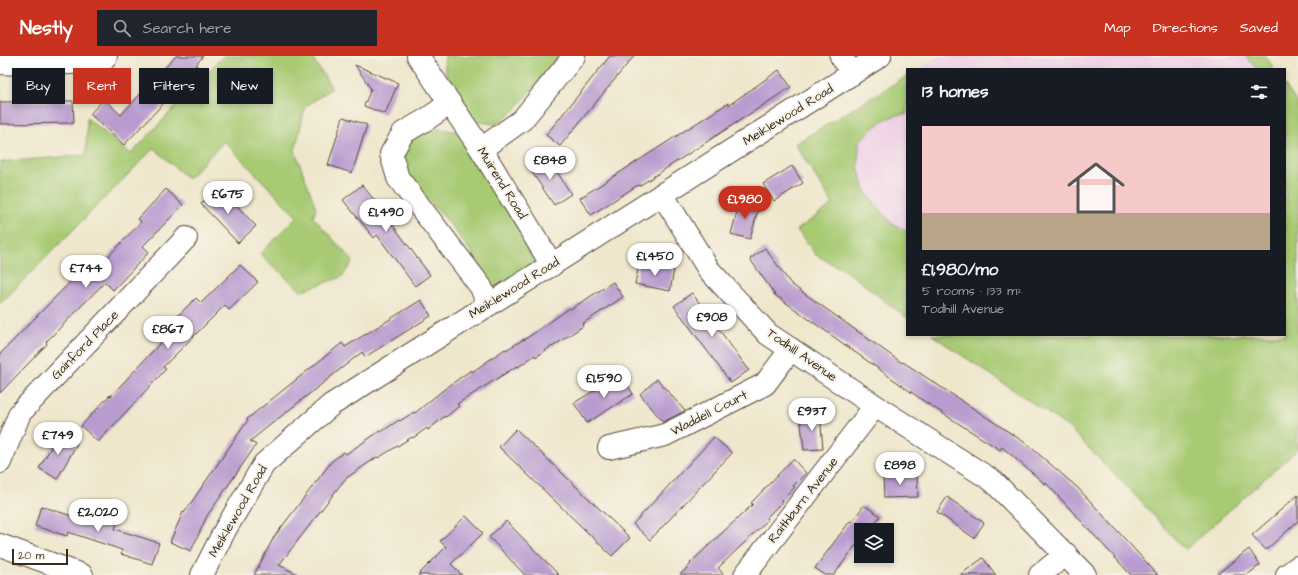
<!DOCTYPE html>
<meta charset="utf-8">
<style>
body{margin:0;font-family:"Architects Daughter",sans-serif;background:#20242c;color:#f1f3f6;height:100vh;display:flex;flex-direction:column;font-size:15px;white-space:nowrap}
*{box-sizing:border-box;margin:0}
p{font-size:13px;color:#9ea1a6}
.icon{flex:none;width:22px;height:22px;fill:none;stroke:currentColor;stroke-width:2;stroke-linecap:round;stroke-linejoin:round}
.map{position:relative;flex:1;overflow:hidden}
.panel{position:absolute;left:906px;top:12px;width:380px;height:268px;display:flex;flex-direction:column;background:#171b24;border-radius:0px;box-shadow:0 2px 6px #0003}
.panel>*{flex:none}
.hud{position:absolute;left:12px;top:12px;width:380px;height:36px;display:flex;gap:8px}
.tools{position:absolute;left:854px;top:467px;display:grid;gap:8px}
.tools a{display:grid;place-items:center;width:40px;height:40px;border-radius:0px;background:#171b24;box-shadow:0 2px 6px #0003;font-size:20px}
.scale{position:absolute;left:12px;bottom:10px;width:56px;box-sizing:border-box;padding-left:4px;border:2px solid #3b2a1e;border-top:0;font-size:11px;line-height:14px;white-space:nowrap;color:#3b2a1e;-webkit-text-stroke:3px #f7f3e8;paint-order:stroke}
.price{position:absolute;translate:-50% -34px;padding:0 9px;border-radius:14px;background:#fff;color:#222;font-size:13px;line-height:26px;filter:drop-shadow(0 1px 2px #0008)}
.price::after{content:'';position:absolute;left:50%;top:24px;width:12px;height:9px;margin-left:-6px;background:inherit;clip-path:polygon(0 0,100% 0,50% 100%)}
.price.active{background:#c8321e;color:#fff}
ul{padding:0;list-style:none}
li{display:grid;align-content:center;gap:8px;height:212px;padding:0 16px}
li span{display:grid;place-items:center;height:124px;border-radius:0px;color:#555}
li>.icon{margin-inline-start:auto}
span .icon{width:72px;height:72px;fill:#fffc;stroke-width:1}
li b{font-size:17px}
h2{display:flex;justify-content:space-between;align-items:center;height:48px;padding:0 16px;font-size:17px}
.tag{padding:0 14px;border-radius:0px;background:#171b24;box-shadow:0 2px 6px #0003;font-size:14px;line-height:36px}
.tag.active{background:#c8321e;color:#fff}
header{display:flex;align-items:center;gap:24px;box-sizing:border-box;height:56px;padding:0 20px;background:#c8321e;color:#fff}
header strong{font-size:19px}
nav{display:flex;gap:22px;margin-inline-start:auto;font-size:14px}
.search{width:280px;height:36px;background:#20242c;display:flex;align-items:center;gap:10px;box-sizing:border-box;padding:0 14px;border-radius:0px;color:#9ea1a6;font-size:15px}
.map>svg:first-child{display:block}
.built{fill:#efd0e6}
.green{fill:#a7ca73;stroke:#717a48}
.building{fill:#b99ccf}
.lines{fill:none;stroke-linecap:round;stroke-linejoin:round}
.minor-casing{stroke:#564638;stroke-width:24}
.minor{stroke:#fff;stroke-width:22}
.labels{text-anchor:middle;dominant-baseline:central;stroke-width:4;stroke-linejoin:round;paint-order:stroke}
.street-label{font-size:13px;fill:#3b2a1e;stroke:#f7f3e8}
</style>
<header>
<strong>Nestly</strong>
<div class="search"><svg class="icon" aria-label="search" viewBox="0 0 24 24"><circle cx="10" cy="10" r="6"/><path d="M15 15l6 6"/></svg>Search here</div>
<nav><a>Map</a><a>Directions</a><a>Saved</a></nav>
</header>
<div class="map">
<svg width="1298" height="519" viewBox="0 0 1298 519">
<rect width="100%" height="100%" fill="#f7f3e8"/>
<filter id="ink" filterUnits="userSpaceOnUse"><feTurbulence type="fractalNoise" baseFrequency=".025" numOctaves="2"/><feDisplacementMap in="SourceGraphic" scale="8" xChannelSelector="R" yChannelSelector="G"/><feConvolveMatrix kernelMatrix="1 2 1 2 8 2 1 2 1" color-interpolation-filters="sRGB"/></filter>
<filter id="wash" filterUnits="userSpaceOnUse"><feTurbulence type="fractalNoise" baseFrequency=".012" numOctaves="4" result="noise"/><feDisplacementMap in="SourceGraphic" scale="16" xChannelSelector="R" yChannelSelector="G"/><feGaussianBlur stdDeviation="0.9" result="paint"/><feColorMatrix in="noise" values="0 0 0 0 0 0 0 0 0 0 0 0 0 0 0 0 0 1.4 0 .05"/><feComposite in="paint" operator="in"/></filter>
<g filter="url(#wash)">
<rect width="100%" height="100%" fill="#efe7cc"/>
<g class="built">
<polygon points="939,0 1266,0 1274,13 918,13"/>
<polygon points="907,20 907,262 849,217 816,199 797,174 833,148 795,88"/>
</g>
<g class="green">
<polygon points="223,0 311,0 332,32 305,51 295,95 316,152 313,161 353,205 342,221 301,235 260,198 297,161 224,85 188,123 154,92 0,248 0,106 86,99 87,62 131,98"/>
<path d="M445,0H559L514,55L496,68L478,66C465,48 440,23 445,0Z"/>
<polygon points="1245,0 1266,0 1274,13 1257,13"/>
<path d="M907,20V58C884,59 874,71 859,86L858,112L866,137L892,168L907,175V262L849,217L816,199L797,174L833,148L795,88Z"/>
<polygon points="1285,29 1298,49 1298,393 1185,494 1132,436 1068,371 932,279 1285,279"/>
<polygon points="438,73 456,75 461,82 532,191 536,208 501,234 494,231 469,193 446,163 404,119 402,104 409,87 422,76"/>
</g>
<g id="blocks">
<g class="building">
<polygon points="176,0 203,0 196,9 198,11 124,89 90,58 104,43 121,59"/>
<polygon points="610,0 634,0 560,90 546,79"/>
<polygon points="355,9 398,27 385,58 364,50 371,33"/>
<polygon points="779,14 791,31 639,130 638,129 591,159 580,142 728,47 729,49"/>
<polygon points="73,45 74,67 0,68 0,46"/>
<polygon points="343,61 367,69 352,117 328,109"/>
<polygon points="547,100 571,138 554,149 529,112"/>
<polygon points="792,110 803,127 774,145 763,128"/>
<polygon points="362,129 393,167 392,168 430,219 415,230 377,179 374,182 343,144"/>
<polygon points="219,131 256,170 238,187 201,148"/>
<polygon points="166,133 183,149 143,190 149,196 113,234 105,226 46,286 47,288 0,337 0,298 77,219 84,226 141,166 138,163"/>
<polygon points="740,145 759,150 750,183 731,178"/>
<polygon points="765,192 791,228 902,307 903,306 1027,388 1078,432 1158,519 1131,519 1046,427 1045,428 1002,391 1000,394 925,346 775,239 750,203"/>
<polygon points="639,208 674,214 670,235 635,228"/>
<polygon points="240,209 258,226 229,254 225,249 163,311 166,313 98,386 81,370 110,339 111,340 163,284 158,279 196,242 201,247"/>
<polygon points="613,226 623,241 582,268 583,270 552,291 552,290 536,301 535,299 518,311 517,310 457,348 459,350 446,361 445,360 428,374 427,372 413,382 412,381 378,402 377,401 345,423 279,509 299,519 254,519 274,481 332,405 344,396 346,398 380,375 381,376 399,364 400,365 414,356 415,357 442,335 471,314 472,316 505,293 506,294 524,283 524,284 570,252 571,253"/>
<polygon points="692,237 749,314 731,327 674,250"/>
<polygon points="421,244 431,260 365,301 362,296 250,385 256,389 207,460 191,495 170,486 183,456 184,457 248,364 247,363 342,287 345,291"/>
<polygon points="621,318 633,338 587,367 574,347"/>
<polygon points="657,323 685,355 663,366 640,338"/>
<polygon points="820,357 823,393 804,394 800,359"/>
<polygon points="516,373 630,482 612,500 499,391"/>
<polygon points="59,378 77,388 57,423 39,412"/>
<polygon points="714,381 732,397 650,484 633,468"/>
<polygon points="793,403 806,417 793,430 795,431 781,445 782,446 766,462 768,464 718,512 724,519 680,519 691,508 690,507 753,448 751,447"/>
<polygon points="917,419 918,441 884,442 883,420"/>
<polygon points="1298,439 1298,465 1266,494 1252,479"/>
<polygon points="947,441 984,467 974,482 937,456"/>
<polygon points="864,449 880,460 870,474 861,474 861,494 855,490 834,519 825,519 815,512 850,465 852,466"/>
<polygon points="41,450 84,464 87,457 117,467 115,473 159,487 152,508 121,498 122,494 68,476 67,480 35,470"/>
<polygon points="466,460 483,477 451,508 462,519 418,519 446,491 440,485"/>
<polygon points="506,465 559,519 525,519 489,481"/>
<polygon points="1249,493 1260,509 1247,519 1216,519"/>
<polygon points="983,502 996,519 960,519"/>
</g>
</g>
</g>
<g filter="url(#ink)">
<use href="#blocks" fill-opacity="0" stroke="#564638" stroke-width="1"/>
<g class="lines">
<g class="minor-casing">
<g id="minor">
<polyline points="418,0 481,93 552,209"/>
<polyline points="841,0 852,18"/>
<path d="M0,7C37,10 66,8 103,4L106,0"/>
<polyline points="450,47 427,63 403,77 391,98 398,122 481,231 488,249"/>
<polyline points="481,93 522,64 574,0"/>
<polyline points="662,138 709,214 768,278 880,353 993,425 1085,519"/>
<polyline points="609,392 665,379 765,328 791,293"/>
<polyline points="0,406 20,357 186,182"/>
<polyline points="0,489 82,519"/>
<polyline points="202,519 225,474 264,408 331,349 880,0"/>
<polyline points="745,519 875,350"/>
<polyline points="1040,519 1066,498"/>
<polyline points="1287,519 1298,511"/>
</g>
</g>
<use href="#minor" class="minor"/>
</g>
</g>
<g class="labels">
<g class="street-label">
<text transform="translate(788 59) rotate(-32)">Meiklewood Road</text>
<text transform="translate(502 127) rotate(58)">Muirend Road</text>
<text transform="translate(514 232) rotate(-32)">Meiklewood Road</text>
<text transform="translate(85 289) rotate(-46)">Gainford Place</text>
<text transform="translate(802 299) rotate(35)">Todhill Avenue</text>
<text transform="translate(709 357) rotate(-27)">Waddell Court</text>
<text transform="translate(803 444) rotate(-52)">Raithburn Avenue</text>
<text transform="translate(238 455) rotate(-60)">Meiklewood Road</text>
</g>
</g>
</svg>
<div class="tools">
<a><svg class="icon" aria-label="layers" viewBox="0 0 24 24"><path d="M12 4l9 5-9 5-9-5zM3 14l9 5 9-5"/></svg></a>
</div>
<div class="scale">20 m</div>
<b class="price" style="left:550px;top:125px">£848</b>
<b class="price" style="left:228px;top:159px">£675</b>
<b class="price active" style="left:745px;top:164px">£1,980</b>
<b class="price" style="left:386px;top:177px">£1,490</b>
<b class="price" style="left:655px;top:221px">£1,450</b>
<b class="price" style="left:86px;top:233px">£744</b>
<b class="price" style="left:712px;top:282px">£908</b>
<b class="price" style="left:168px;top:294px">£867</b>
<b class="price" style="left:604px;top:343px">£1,590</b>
<b class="price" style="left:812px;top:376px">£937</b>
<b class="price" style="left:58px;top:400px">£749</b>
<b class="price" style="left:900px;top:430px">£898</b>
<b class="price" style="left:98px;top:477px">£2,020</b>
<div class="hud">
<a class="tag">Buy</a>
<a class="tag active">Rent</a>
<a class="tag">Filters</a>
<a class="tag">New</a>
</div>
<section class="panel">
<h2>13 homes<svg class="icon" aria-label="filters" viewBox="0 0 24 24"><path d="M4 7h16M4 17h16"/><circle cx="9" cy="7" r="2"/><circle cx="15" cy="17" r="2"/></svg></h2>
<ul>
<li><span style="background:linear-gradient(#f6c9c9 70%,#b9a48a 0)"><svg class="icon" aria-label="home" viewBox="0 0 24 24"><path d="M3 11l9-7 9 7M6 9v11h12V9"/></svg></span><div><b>£1,980/mo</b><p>5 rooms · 133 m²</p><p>Todhill Avenue</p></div></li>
</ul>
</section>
</div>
